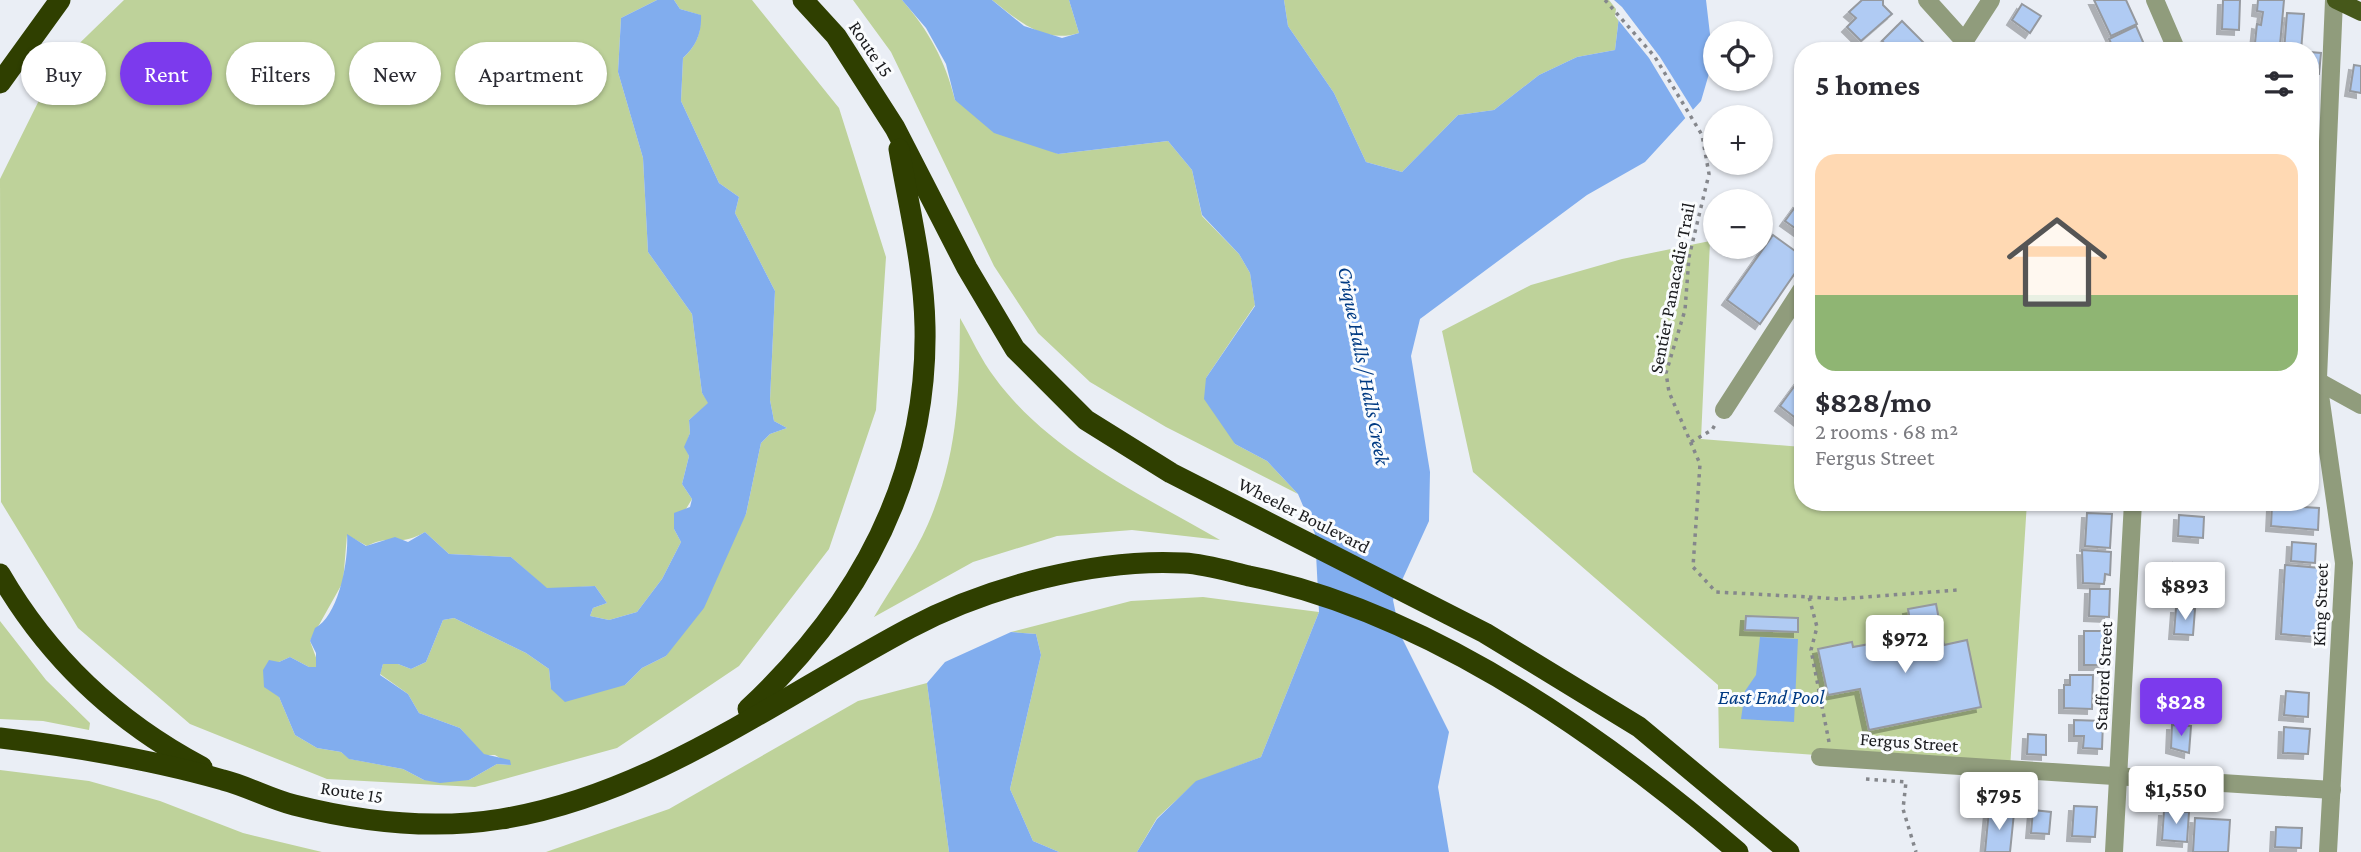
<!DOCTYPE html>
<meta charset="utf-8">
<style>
body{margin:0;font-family:"Crimson Pro",serif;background:#f7f7f7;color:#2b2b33;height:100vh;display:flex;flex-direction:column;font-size:26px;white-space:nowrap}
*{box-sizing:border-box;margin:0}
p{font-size:23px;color:#7c7c81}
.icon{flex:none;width:38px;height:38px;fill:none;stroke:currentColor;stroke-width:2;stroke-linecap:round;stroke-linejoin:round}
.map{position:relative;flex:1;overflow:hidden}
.panel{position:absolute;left:1794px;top:42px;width:525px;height:469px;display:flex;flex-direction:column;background:#fff;border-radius:28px;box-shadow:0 2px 5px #0004}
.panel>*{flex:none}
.banner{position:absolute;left:21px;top:42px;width:665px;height:63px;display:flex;gap:14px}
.tools{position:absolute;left:1703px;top:21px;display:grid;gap:14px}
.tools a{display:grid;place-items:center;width:70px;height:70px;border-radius:50%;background:#fff;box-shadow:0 2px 5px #0004;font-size:35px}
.price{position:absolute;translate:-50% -60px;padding:0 16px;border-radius:7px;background:#fff;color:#222;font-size:23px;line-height:46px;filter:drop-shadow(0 2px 4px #0008)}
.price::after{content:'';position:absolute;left:50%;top:42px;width:21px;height:16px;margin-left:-10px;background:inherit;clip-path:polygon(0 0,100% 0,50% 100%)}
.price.selected{background:#7c3aed;color:#fff}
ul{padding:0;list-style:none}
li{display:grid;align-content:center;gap:14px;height:371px;padding:0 21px}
li span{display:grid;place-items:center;height:217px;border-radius:21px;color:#555}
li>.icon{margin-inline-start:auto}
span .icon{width:126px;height:126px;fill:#fffc;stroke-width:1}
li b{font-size:30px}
h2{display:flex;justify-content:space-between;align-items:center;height:84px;padding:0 21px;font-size:30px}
.chip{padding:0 24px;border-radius:32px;background:#fff;box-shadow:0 2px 5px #0004;font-size:24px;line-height:63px}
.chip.selected{background:#7c3aed;color:#fff}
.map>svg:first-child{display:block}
.green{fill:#bed29a}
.water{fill:#81adee}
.pier{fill:#eaeef5}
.building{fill:#b0cbf3;stroke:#95999f;stroke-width:2;filter:url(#shadow)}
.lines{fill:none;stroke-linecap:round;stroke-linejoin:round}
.path{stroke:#85878c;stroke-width:3.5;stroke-dasharray:3.5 5;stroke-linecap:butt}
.minor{stroke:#909c7c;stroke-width:18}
.major{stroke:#46581a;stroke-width:18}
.highway{stroke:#2f3f00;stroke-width:21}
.labels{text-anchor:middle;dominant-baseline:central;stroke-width:6;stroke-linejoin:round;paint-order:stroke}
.street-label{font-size:19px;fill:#1b1c1f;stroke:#fafcfe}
.water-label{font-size:21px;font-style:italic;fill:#003a83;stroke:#fafcfe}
</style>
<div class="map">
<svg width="2361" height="852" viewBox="0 0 2361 852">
<defs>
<filter id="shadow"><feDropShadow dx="-5" dy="5" stdDeviation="0" flood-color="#0004"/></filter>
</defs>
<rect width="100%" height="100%" fill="#eaeef5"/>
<g class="green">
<path d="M124,0H657L621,18L618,72L643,158L648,252L692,314L702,393L709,403L689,420L690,433L685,447L689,456L682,484L692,499L674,529L681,542L662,579L637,612L609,620L590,616L593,608L607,603L595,586L547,589L511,557L449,554L425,532C398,548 392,533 367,546L347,535L343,582L310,641L318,663L316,667H309L290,657L279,662V697L295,735L317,748L341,752L350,759L403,769L424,780H469L497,764L511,765L495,755H484L460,728L419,713L408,694L380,674L383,664H398L411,669L426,662L443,620L454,618L526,653L549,669L551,689L625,685L642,668L666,656L746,514L761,443L770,434L787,428L774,421L770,400L775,291L735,213L739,197L719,183L681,101L683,58C696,46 702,33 700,15L680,9L674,0H752L839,108L886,257L876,410L829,549L739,666L617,748L475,787L327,779L190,724L78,628L1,502L0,179L56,66Z"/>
<path d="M853,0H902C929,31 945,60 955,100L1058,154L1168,141L1192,170L1202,216L1239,254L1250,273L1255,305L1206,378L1235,444L1267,461L1298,494L1166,427L1090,382L1038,333L994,266L891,52Z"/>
<path d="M992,0H1069L1079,33C1044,44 1019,21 992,0Z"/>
<polygon points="1284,0 1612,0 1620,8 1615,50 1577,57 1539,75 1494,110 1458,115 1402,172 1366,162 1334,93 1288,26"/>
<polygon points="1710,241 1701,439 1802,447 1802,502 2027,502 2010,769 1719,748 1718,685 1473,472 1442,331 1531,285 1622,259"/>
<path d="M960,318C971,337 981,360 995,378C1049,452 1142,495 1220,540L1132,530L1057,536L973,562L874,617C892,586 914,556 928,524C959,452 959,393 960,318Z"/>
<polygon points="1203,597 1319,612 1261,757 1196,782 1157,818 1137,852 1059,852 1033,841 1010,789 1041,655 1036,634 1011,632 1131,601"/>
<polygon points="0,621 46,680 90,723 89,730 43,721 0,719"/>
<polygon points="927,683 949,852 546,852 669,809 858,701"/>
<polygon points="0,770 89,781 160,801 243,833 322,852 0,852"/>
</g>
<g class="water">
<path d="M657,0H674L680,9L701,15C702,33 696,46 683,58L681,101L719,183L739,197L735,213L775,291L770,400L774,421L787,428L770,434L761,443L746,514L704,608L666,656L642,668L625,685L565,702L551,689L549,669L526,653L454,618L443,620L426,662L411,669L398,664H383L380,675L408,694L419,713L460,728L484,754L510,760L511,765L497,764L469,780L440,783L424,780L403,769L349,759L341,752L317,748L295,735L279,697L264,687L263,670L269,660L279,662L290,657L309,667H316V653L310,641L315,628C339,616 349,559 347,534L366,546L395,537L408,542L425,532L449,554L511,557L547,588L595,586L607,603L593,608L590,616L609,620L637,612L662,579L681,542L674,529V513L690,507L692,499L682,484L689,456L684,447L690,433L689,420L708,403L702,393L692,314L648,252L643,158L618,72L621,18Z"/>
<polygon points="902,0 992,0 1024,26 1062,38 1079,33 1069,0 1284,0 1288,26 1334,93 1366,162 1402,172 1458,115 1494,110 1539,75 1577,57 1615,50 1620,8 1612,0 1706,0 1713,60 1701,101 1645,162 1587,195 1420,319 1411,356 1430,472 1429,521 1393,600 1400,634 1449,732 1438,787 1449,852 1137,852 1157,819 1196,781 1261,757 1319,612 1315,534 1298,494 1267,461 1235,444 1204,399 1206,378 1255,306 1250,273 1239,254 1202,215 1192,170 1168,141 1058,154 994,133 955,100 946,64 926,28"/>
<polygon points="1011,632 1036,634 1041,655 1010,789 1033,841 1059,852 949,852 927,683 945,662"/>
<polygon points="1760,637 1798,639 1794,722 1741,719 1745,691 1756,675"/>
</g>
<polygon class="pier" points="1609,0 1614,0 1622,7 1660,57 1695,113 1687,121 1649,58 1615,16 1616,9"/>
<g class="building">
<polygon points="1862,0 1883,0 1883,5 1892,14 1861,41 1847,27 1856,18 1849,12"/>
<polygon points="2094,0 2126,0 2137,24 2111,36"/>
<polygon points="2223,0 2240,0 2239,30 2222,29"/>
<polygon points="2258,0 2284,0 2280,45 2255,43 2257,24 2261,25 2263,12 2257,11"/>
<polygon points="2022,4 2041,16 2030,33 2012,20"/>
<polygon points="2287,13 2304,14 2301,51 2284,51"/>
<polygon points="1902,21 1928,47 1925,51 1885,51 1889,47 1882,41"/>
<polygon points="2136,26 2147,51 2115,51 2109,39"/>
<polygon points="2310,52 2321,53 2319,74 2310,73"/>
<polygon points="2354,65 2361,66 2361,93 2350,91"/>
<polygon points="1798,203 1802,207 1802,233 1785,221"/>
<polygon points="1773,235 1802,256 1802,263 1760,324 1727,300"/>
<polygon points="1799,380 1802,382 1802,423 1780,406"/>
<polygon points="2272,505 2319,508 2318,530 2271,526"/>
<polygon points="2087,513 2112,514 2110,548 2085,546"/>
<polygon points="2179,515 2204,517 2203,538 2178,536"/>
<polygon points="2292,542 2316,544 2315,563 2291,561"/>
<polygon points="2082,550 2111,552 2110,575 2105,574 2104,584 2083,583"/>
<polygon points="2173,563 2195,567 2193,592 2171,591"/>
<polygon points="2285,565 2320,568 2316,637 2281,634"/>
<polygon points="2090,589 2110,589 2109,617 2089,616"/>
<polygon points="1936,604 1944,645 1967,640 1981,707 1869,730 1860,689 1828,695 1818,649 1852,642 1853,647 1875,643 1877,652 1920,643 1922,649 1938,645 1936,638 1914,642 1908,609"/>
<polygon points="2176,608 2195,609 2193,635 2174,634"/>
<polygon points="1746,616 1798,618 1798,632 1745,630"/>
<rect x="2084" y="631" width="24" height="34"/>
<polygon points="2070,675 2093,675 2092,709 2064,708 2064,685 2070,685"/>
<polygon points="2177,682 2193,683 2192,712 2164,710 2165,689 2176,690"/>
<polygon points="2286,691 2309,693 2308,717 2284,715"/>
<polygon points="2074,720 2103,721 2102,749 2083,748 2084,736 2074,736"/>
<polygon points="2172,725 2191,726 2189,753 2171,748"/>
<polygon points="2284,727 2310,729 2308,754 2283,753"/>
<polygon points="2028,734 2046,735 2046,755 2027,754"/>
<polygon points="2074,806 2097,807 2095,837 2072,836"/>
<polygon points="1989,810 2014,813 2010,852 1985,852"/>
<polygon points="2033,810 2051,812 2049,834 2031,833"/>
<polygon points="2164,811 2189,812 2187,842 2162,840"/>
<polygon points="2195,818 2230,820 2228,852 2193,852"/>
<polygon points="2276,827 2302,828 2301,848 2275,847"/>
</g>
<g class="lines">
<g class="path">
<polyline points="1605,0 1655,57 1702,135 1709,174 1689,257 1685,310 1666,373 1669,392 1700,464 1693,567 1716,592 1809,597 1817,627 1811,650 1829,742"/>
<polyline points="1691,442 1712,430 1716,423"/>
<polyline points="1809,597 1839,599 1958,590"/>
<polyline points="1866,779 1906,782 1903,809 1916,852"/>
</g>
<g class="minor">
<polyline points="1927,0 1964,41"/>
<polyline points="2155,0 2177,51"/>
<polyline points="1958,51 1991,0"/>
<polyline points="2310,362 2318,381 2344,563 2328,852"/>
<polyline points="2312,378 2361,405"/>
<polyline points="2318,378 2334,0"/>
<polyline points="1724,410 1802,289"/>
<polyline points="1820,757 2332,790"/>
<polyline points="2114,852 2133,502"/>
</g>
<polyline class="major" points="2336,0 2361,12"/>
<g class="highway">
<polyline points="803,0 836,36 895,128 967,268 1015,349 1086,420 1171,473 1485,633 1639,727 1789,852"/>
<polyline points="0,83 60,0"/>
<path d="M0,574C48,657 117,722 202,767"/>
<path d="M748,709C858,606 928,481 925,327C924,267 909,208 899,149"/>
<path d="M0,738C75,747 150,759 223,780C247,786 270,799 294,805C361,822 433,830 501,819C651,795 778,698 910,628C987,587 1096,558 1184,563C1205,564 1228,571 1249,576C1426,612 1602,735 1738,852"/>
</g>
</g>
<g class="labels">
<g class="street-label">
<text transform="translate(871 49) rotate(56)">Route 15</text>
<text transform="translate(1672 288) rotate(-79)">Sentier Panacadie Trail</text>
<text transform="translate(1304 515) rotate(27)">Wheeler Boulevard</text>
<text transform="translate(2320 605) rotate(-88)">King Street</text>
<text transform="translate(2103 676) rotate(-87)">Stafford Street</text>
<text transform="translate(1909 742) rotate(4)">Fergus Street</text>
<text transform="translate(352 792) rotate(9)">Route 15</text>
</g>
<g class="water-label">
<text transform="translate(1364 366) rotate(79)">Crique Halls / Halls Creek</text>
<text x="1771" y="697">East End Pool</text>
</g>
</g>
</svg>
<div class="tools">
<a><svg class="icon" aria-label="locate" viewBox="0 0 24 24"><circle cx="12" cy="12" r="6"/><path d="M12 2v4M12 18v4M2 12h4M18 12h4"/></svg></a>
<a>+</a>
<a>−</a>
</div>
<b class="price" style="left:2185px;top:622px">$893</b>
<b class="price" style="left:1905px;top:675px">$972</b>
<b class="price selected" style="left:2181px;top:738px">$828</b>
<b class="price" style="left:2176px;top:826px">$1,550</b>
<b class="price" style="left:1999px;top:832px">$795</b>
<div class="banner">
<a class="chip">Buy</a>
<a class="chip selected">Rent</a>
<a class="chip">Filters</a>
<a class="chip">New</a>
<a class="chip">Apartment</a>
</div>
<section class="panel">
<h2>5 homes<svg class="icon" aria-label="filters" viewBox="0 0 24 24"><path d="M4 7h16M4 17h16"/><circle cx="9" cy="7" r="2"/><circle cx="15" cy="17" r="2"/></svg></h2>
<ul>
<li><span style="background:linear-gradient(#ffd9b3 65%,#8fb573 0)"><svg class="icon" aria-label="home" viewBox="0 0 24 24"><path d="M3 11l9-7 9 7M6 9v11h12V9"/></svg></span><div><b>$828/mo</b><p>2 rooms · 68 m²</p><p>Fergus Street</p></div></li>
</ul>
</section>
</div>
